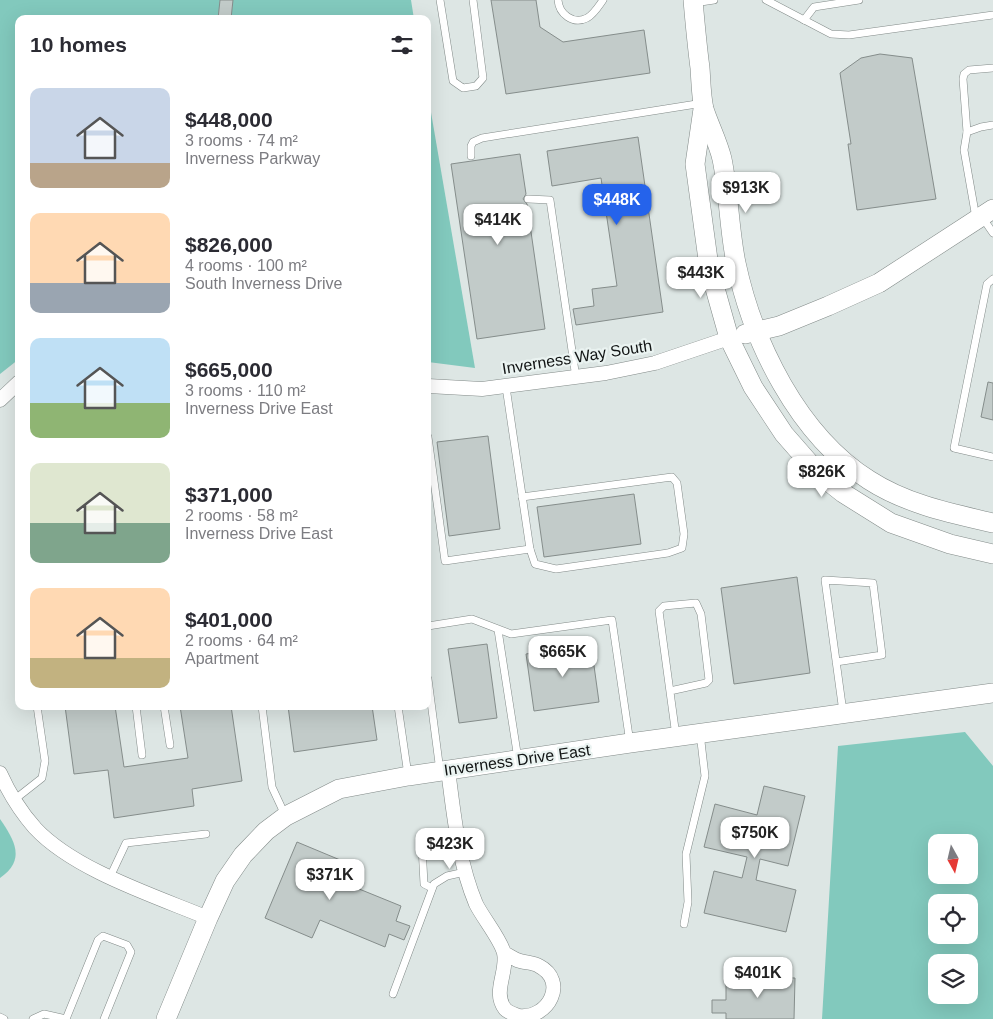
<!DOCTYPE html>
<meta charset="utf-8">
<style>
body{margin:0;font-family:Helvetica,sans-serif;background:#f2f2f3;color:#2b2b33;height:100vh;display:flex;flex-direction:column;font-size:19px;white-space:nowrap}
*{box-sizing:border-box;margin:0}
p{font-size:16px;color:#7c7c81}
.icon{flex:none;width:28px;height:28px;fill:none;stroke:currentColor;stroke-width:2;stroke-linecap:round;stroke-linejoin:round}
.map{position:relative;flex:1;overflow:hidden}
.side{position:absolute;left:15px;top:15px;width:416px;height:695px;display:flex;flex-direction:column;background:#fff;border-radius:10px;box-shadow:0 5px 20px #0002}
.side>*{flex:none}
.needle{width:32px;rotate:172deg}
.fabs{position:absolute;left:928px;top:834px;display:grid;gap:10px}
.fabs a{display:grid;place-items:center;width:50px;height:50px;border-radius:10px;background:#fff;box-shadow:0 5px 20px #0002;font-size:25px}
.price{position:absolute;translate:-50% -42px;padding:0 11px;border-radius:10px;background:#fff;color:#222;font-size:16px;line-height:32px;filter:drop-shadow(0 1px 2px #0008)}
.price::after{content:'';position:absolute;left:50%;top:30px;width:15px;height:11px;margin-left:-8px;background:inherit;clip-path:polygon(0 0,100% 0,50% 100%)}
.price.on{background:#2563eb;color:#fff}
ul{padding:0;list-style:none}
li{display:flex;align-items:center;gap:15px;height:125px;padding:0 15px}
li span{display:grid;place-items:center;flex:none;width:140px;height:100px;border-radius:10px;color:#555}
li>.icon{margin-inline-start:auto}
span .icon{width:60px;height:60px;fill:#fffc;stroke-width:1}
li b{font-size:21px}
h2{display:flex;justify-content:space-between;align-items:center;height:60px;padding:0 15px;font-size:21px}
.map>svg:first-child{display:block}
.green{fill:#82c9bd;fill-rule:evenodd}
.building{fill:#c2cbc9;stroke:#858d8b}
.lines{fill:none;stroke-linecap:round;stroke-linejoin:round}
.lane-casing{stroke:#828a88;stroke-width:8}
.street-casing{stroke:#828a88;stroke-width:15}
.secondary-casing{stroke:#828a88;stroke-width:20}
.lane{stroke:#fff;stroke-width:7}
.street{stroke:#fff;stroke-width:14}
.secondary{stroke:#fff;stroke-width:19}
.labels{text-anchor:middle;dominant-baseline:central;stroke-width:4.5;stroke-linejoin:round;paint-order:stroke}
.street-label{font-size:16px;fill:#121515;stroke:#eaf3f1}
</style>
<div class="map">
<svg width="993" height="1019" viewBox="0 0 993 1019">
<rect width="100%" height="100%" fill="#dde6e4"/>
<g class="green">
<polygon points="0,0 411,0 414,19 19,19 19,359 0,374"/>
<polygon points="428,95 475,368 428,362"/>
<path d="M965,732L993,766V1019H822L838,746ZM936,842H969V875H936ZM969,902V935H936V902ZM936,962H969V995H936Z"/>
<path d="M0,819C15,841 26,860 0,878Z"/>
</g>
<g class="building">
<polygon points="220,0 233,0 231,19 218,19"/>
<polygon points="491,0 536,0 540,27 563,42 644,30 650,73 506,94"/>
<polygon points="880,54 912,58 936,199 857,210 848,144 851,144 840,73 861,58"/>
<polygon points="638,137 663,312 576,325 573,309 594,306 592,289 617,286 601,178 552,186 547,151"/>
<polygon points="520,154 526,194 523,199 527,204 545,329 477,339 451,164"/>
<polygon points="988,382 993,383 993,420 981,417"/>
<polygon points="488,436 500,529 449,536 437,442"/>
<polygon points="634,494 641,544 544,557 537,507"/>
<polygon points="797,577 810,673 734,684 721,588"/>
<polygon points="487,644 497,718 459,723 448,649"/>
<polygon points="591,644 599,702 534,711 526,654"/>
<polygon points="65,706 115,706 124,767 188,758 180,706 231,706 242,781 192,789 194,806 114,818 108,770 74,774"/>
<polygon points="288,706 372,706 377,740 294,752"/>
<polygon points="764,786 805,796 788,866 760,859 756,880 796,890 786,932 704,913 714,871 742,878 747,857 704,847 715,804 757,815"/>
<polygon points="297,842 345,862 337,880 401,906 396,921 410,926 404,940 389,934 385,947 320,920 312,938 265,918"/>
<polygon points="726,977 795,978 794,1019 726,1019 726,1013 712,1013 712,1000 726,1000"/>
</g>
<g class="lines">
<g class="lane-casing">
<g id="lane">
<polyline points="440,0 453,81 463,88 476,86 483,78 473,0"/>
<path d="M558,0C559,14 573,25 587,18C594,14 598,7 603,0"/>
<polyline points="766,0 831,34 849,35 993,15"/>
<polyline points="694,3 714,0"/>
<polyline points="804,20 814,7 859,0"/>
<polyline points="967,132 963,79 964,74 969,70 993,68"/>
<polyline points="471,156 471,146 473,142 482,138 703,103"/>
<polyline points="528,199 550,200 576,378"/>
<polyline points="982,217 993,233"/>
<polyline points="976,218 964,150 967,132 981,127 993,125"/>
<polyline points="993,279 987,284 954,448 993,457"/>
<polyline points="428,437 445,561 530,549 506,387"/>
<polyline points="522,497 672,477 677,483 684,534 682,548 668,553 556,569 535,564 530,549"/>
<polyline points="428,626 472,619 511,634 612,620 630,743"/>
<polyline points="498,630 518,759"/>
<polyline points="836,662 882,655 873,583 825,580 843,712"/>
<polyline points="428,679 440,771"/>
<polyline points="670,691 706,683 709,680 701,614 696,603 664,606 659,611 676,736"/>
<polyline points="136,706 142,755"/>
<polyline points="164,706 170,745"/>
<polyline points="262,706 272,787 285,815"/>
<polyline points="398,706 408,775"/>
<polyline points="14,800 42,778 45,761 37,706"/>
<polyline points="422,846 424,884 432,888"/>
<polyline points="110,877 126,843 206,834"/>
<polyline points="684,924 688,902 686,854 705,776 700,733"/>
<polyline points="393,994 434,884 447,876 465,872"/>
<polyline points="0,1017 4,1019"/>
<polyline points="33,1019 44,1014 66,1019"/>
<polyline points="66,1019 98,940 103,936 127,945 131,952 104,1019"/>
</g>
</g>
<g class="street-casing">
<g id="street">
<polyline points="428,386 482,389 606,373 655,363 729,338"/>
<polyline points="0,400 19,382"/>
<path d="M448,770C454,815 458,861 476,904C483,918 501,940 504,953C508,972 492,992 505,1009C509,1013 514,1014 519,1016C549,1019 568,981 539,966C533,962 524,963 517,960C513,958 508,955 504,953"/>
<path d="M0,773C9,793 20,811 35,828C74,870 155,896 208,918"/>
</g>
</g>
<g class="secondary-casing">
<g id="secondary">
<path d="M693,0C695,23 697,45 700,68C701,81 701,96 704,109C709,125 718,142 722,159C729,193 729,229 736,263C753,343 798,435 869,480C906,504 950,513 993,523"/>
<polyline points="703,109 695,164 709,267 729,338 753,387 784,434 819,474 843,493 891,523 950,544 993,554"/>
<polyline points="745,334 779,326 828,306 879,283 993,209"/>
<polyline points="166,1019 208,918 225,881 243,855 266,831 286,816 339,789 408,776 630,743 993,693"/>
</g>
</g>
<use href="#lane" class="lane"/>
<use href="#street" class="street"/>
<use href="#secondary" class="secondary"/>
</g>
<g class="labels">
<g class="street-label">
<text transform="translate(577 357) rotate(-9)">Inverness Way South</text>
<text transform="translate(517 760) rotate(-8)">Inverness Drive East</text>
</g>
</g>
</svg>
<div class="fabs">
<a><svg class="needle" viewBox="-14 -14 28 28"><path d="M0-13l5 13h-10z" fill="#e53935"/><path d="M0 13l5-13h-10z" fill="#7c7c81"/></svg></a>
<a><svg class="icon" aria-label="locate" viewBox="0 0 24 24"><circle cx="12" cy="12" r="6"/><path d="M12 2v4M12 18v4M2 12h4M18 12h4"/></svg></a>
<a><svg class="icon" aria-label="layers" viewBox="0 0 24 24"><path d="M12 4l9 5-9 5-9-5zM3 14l9 5 9-5"/></svg></a>
</div>
<b class="price" style="left:746px;top:214px">$913K</b>
<b class="price on" style="left:617px;top:226px">$448K</b>
<b class="price" style="left:498px;top:246px">$414K</b>
<b class="price" style="left:701px;top:299px">$443K</b>
<b class="price" style="left:822px;top:498px">$826K</b>
<b class="price" style="left:563px;top:678px">$665K</b>
<b class="price" style="left:755px;top:859px">$750K</b>
<b class="price" style="left:450px;top:870px">$423K</b>
<b class="price" style="left:330px;top:901px">$371K</b>
<b class="price" style="left:758px;top:999px">$401K</b>
<section class="side">
<h2>10 homes<svg class="icon" aria-label="filters" viewBox="0 0 24 24"><path d="M4 7h16M4 17h16"/><circle cx="9" cy="7" r="2"/><circle cx="15" cy="17" r="2"/></svg></h2>
<ul>
<li><span style="background:linear-gradient(#c9d6e8 75%,#b9a48a 0)"><svg class="icon" aria-label="home" viewBox="0 0 24 24"><path d="M3 11l9-7 9 7M6 9v11h12V9"/></svg></span><div><b>$448,000</b><p>3 rooms · 74 m²</p><p>Inverness Parkway</p></div></li>
<li><span style="background:linear-gradient(#ffd9b3 70%,#9aa5b1 0)"><svg class="icon" aria-label="home" viewBox="0 0 24 24"><path d="M3 11l9-7 9 7M6 9v11h12V9"/></svg></span><div><b>$826,000</b><p>4 rooms · 100 m²</p><p>South Inverness Drive</p></div></li>
<li><span style="background:linear-gradient(#bfe0f5 65%,#8fb573 0)"><svg class="icon" aria-label="home" viewBox="0 0 24 24"><path d="M3 11l9-7 9 7M6 9v11h12V9"/></svg></span><div><b>$665,000</b><p>3 rooms · 110 m²</p><p>Inverness Drive East</p></div></li>
<li><span style="background:linear-gradient(#dfe7d0 60%,#7fa58c 0)"><svg class="icon" aria-label="home" viewBox="0 0 24 24"><path d="M3 11l9-7 9 7M6 9v11h12V9"/></svg></span><div><b>$371,000</b><p>2 rooms · 58 m²</p><p>Inverness Drive East</p></div></li>
<li><span style="background:linear-gradient(#ffd9b3 70%,#c2b280 0)"><svg class="icon" aria-label="home" viewBox="0 0 24 24"><path d="M3 11l9-7 9 7M6 9v11h12V9"/></svg></span><div><b>$401,000</b><p>2 rooms · 64 m²</p><p>Apartment</p></div></li>
</ul>
</section>
</div>
